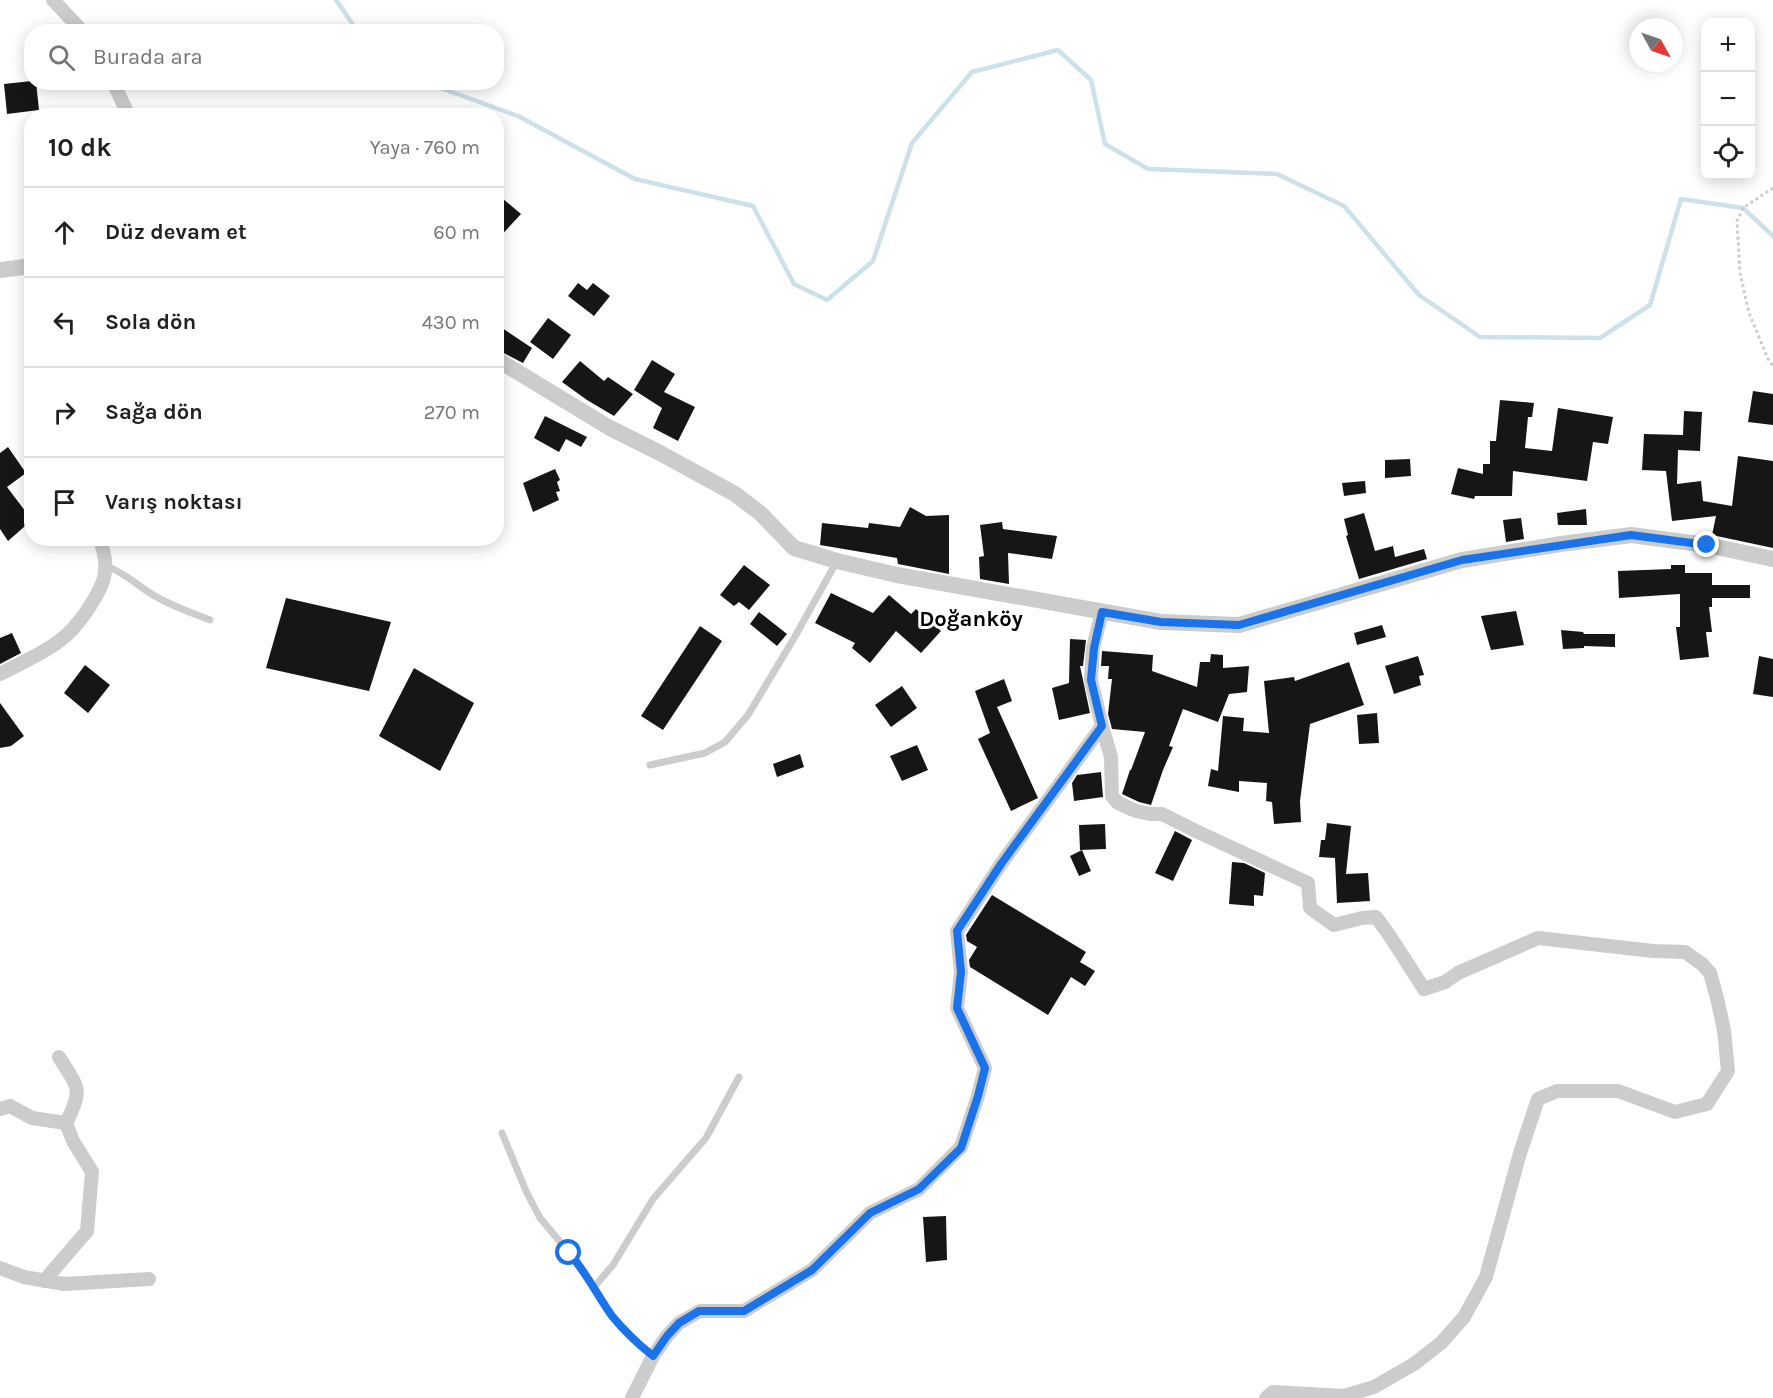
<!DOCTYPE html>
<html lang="tr">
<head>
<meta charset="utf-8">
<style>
  :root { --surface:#fff; --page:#f6f6f6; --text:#202124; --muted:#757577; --line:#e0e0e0 }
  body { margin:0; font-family:Karla,sans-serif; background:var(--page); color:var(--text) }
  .controls { position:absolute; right:18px; top:18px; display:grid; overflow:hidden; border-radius:12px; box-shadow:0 3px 15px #0003 }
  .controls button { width:54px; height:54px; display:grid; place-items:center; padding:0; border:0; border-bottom:2px solid var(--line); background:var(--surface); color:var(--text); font:30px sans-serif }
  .compass { position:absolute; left:1629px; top:18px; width:54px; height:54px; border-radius:50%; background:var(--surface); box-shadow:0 3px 15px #0003; rotate:130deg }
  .stop { position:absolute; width:18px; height:18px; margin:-14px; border:4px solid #1a73e8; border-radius:50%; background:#fff }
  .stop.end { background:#1a73e8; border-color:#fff; box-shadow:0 2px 6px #0008 }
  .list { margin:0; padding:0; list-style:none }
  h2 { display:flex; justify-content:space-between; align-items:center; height:78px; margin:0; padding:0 24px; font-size:26px }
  h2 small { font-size:20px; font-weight:400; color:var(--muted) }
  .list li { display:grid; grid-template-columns:39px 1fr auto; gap:18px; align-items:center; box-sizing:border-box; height:90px; padding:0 24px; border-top:2px solid var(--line) }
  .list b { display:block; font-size:22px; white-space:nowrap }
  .list em { font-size:20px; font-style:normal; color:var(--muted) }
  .icon { flex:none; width:33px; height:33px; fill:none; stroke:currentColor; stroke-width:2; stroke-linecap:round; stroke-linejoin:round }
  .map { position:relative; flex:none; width:1773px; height:1398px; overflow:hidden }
  .search { position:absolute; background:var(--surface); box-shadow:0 3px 15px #0003; left:24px; top:24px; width:480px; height:66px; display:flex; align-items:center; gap:15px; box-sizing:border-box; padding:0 21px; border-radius:24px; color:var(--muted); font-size:22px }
  .panel { position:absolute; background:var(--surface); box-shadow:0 3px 15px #0003; left:24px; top:108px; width:480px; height:438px; border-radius:24px }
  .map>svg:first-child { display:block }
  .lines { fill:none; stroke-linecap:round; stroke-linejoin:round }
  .stream { stroke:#cce1ea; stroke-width:4.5 }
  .building { fill:#161616 }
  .path { stroke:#ccc; stroke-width:3; stroke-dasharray:3 3; stroke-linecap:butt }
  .service { stroke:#ccc; stroke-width:7 }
  .minor { stroke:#ccc; stroke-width:14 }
  .tertiary { stroke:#ccc; stroke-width:16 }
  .route { stroke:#1a73e8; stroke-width:8 }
  .labels { text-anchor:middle; stroke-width:6; stroke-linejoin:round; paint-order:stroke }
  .quarter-label { font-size:22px; font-weight:bold; fill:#000; stroke:#fff }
</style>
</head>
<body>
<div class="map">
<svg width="1773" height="1398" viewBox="0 0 1773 1398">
  <rect width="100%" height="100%" fill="#fff"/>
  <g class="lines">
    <g class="stream">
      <path d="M336 0 358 32"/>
      <path d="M424 82 518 116 635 179 753 206 794 284 827 300 873 261 912 143 972 72 1058 50 1091 80 1105 144 1148 169 1277 174 1344 206 1419 295 1480 337 1600 338 1650 305 1681 199 1743 208 1773 236"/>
    </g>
  </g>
  <g class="building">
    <path d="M32 81V82H36L39 110 7 114 4 84Z"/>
    <path d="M496 193 521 214 496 241Z"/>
    <path d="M578 283 587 290 593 283 610 296 594 316 568 296Z"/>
    <path d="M548 318 571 335 553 359 530 342Z"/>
    <path d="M496 324 532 348 523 363 496 349Z"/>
    <path d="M652 360 675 374 664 392 695 407 678 441 653 428 662 408 634 390Z"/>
    <path d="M580 361 604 381 608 377 633 394 614 416 587 400 562 382Z"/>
    <path d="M1753 391 1773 394V425L1748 422Z"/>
    <path d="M1500 400 1534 403 1532 417H1528L1525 448 1552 451 1558 408 1613 417 1608 444 1593 442 1587 481 1513 471 1512 496H1475L1474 499 1451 494 1458 468 1483 474V464H1490V441H1496Z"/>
    <path d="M1684 411 1702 412 1700 451 1678 450 1677 484 1701 481 1703 501 1732 506 1738 456 1773 461V548L1712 535 1716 516 1672 521 1666 471 1642 470 1644 434 1683 435Z"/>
    <path d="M545 416 587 437 581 447 566 439 559 452 534 438Z"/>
    <path d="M8 447 26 473 7 487 32 520 8 541 0 529V453Z"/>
    <path d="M1410 459 1411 476 1385 478V460Z"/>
    <path d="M555 469 560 480 557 482 560 491 556 492 559 500 533 512 523 483Z"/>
    <path d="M1365 481 1366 493 1344 496 1342 483Z"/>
    <path d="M910 507 926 516 949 515V574L898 564 897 558 820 545 822 523 868 528 869 523 900 527Z"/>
    <path d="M1586 509 1587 525H1558L1557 513Z"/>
    <path d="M1364 513 1375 551 1393 546 1395 557 1424 549 1427 559 1359 579 1346 536 1348 535 1344 519Z"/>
    <path d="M1521 518 1524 539 1506 542 1503 520Z"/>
    <path d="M1002 522 1003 529 1057 536 1052 559 1008 553 1009 584 980 579 979 557 984 556 980 525Z"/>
    <path d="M744 565 770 585 749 610 739 602 734 606 720 595Z"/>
    <path d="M1671 565H1685V573H1712V585H1750V598H1712V607H1709L1712 632H1706L1709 657 1680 660 1676 627H1680V594L1619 598 1618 571 1671 569Z"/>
    <path d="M831 593 873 613 889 595 911 614 916 609 941 631 921 653 896 631 870 663 852 648 855 643 815 623Z"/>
    <path d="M286 598 391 622 369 691 266 668Z"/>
    <path d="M1516 611 1524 645 1491 650 1481 616Z"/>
    <path d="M759 612 787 634 777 646 750 624Z"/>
    <path d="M1382 625 1386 637 1357 645 1354 633Z"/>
    <path d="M700 626 722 641 663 730 641 716Z"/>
    <path d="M1561 630 1583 632 1584 634H1615V647L1584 646V648L1563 649Z"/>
    <path d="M12 633 21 653 0 664V638Z"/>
    <path d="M1070 639 1086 640 1083 666H1080L1090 713 1059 720 1052 688 1069 683Z"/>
    <path d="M1102 651 1153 655 1152 671 1197 687 1200 662H1210L1211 654 1223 655V668L1249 666 1247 692 1229 694 1218 722 1183 709 1169 746 1173 747 1163 770 1151 805 1139 802 1122 794 1130 770H1131L1145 732 1112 729 1108 714 1112 679H1108L1109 666H1101Z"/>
    <path d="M1418 656 1424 675 1419 676 1421 685 1394 694 1385 666Z"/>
    <path d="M1759 656 1773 659V697L1753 694Z"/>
    <path d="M1349 662 1364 705 1310 724 1300 801 1301 822 1274 824 1272 802 1266 801 1267 783 1239 781V792L1208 786 1211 769 1218 771 1223 716 1244 718 1243 731 1269 733 1264 681 1294 677 1295 681Z"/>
    <path d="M85 665 110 685 88 713 64 693Z"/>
    <path d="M414 668 474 703 440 771 379 736Z"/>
    <path d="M1004 679 1012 701 997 707 1038 798 1011 811 978 739 990 733 975 691Z"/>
    <path d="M902 686 917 708 891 727 875 705Z"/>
    <path d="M0 703 24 736 11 746 0 748Z"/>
    <path d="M1377 713 1379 743 1359 744 1357 715Z"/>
    <path d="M917 745 928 770 902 781 890 756Z"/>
    <path d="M800 754 804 767 777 777 773 764Z"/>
    <path d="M1101 772 1103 797 1074 801 1072 783 1077 775Z"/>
    <path d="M1327 823 1351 826 1346 874 1368 873 1370 901 1337 903 1335 858 1319 857 1321 840H1325Z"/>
    <path d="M1105 824 1106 849 1080 850 1079 825Z"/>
    <path d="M1175 831 1192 840 1173 881 1155 873Z"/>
    <path d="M1082 850 1091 871 1079 876 1070 856Z"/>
    <path d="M1232 862 1244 863 1265 873 1263 896 1254 895V906L1229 904Z"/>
    <path d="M992 895 1086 952 1080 962 1095 971 1085 986 1071 977 1048 1015 970 967 969 960 977 947 967 941 966 935Z"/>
    <path d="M946 1216 947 1260 926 1262 923 1217Z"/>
  </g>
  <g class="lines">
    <path class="path" d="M1773 188 1743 208 1737 221 1740 273 1749 313 1768 359 1773 366"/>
    <g class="service">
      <path d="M106 566C124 572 134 583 150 593 168 605 190 612 210 620"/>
      <path d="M650 765 705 753 725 742 748 715 793 640 837 561"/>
      <path d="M502 1133 526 1191 540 1218 578 1263 613 1317 639 1344 653 1356"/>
      <path d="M594 1287 613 1265 653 1199 706 1138 739 1077"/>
    </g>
    <g class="minor">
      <path d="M53 0 83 32"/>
      <path d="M113 82 129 116"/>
      <path d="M0 674C19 664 40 655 58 642 69 634 78 624 86 612 104 586 112 569 99 538"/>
      <path d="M1102 726 1111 757 1112 796 1118 803 1136 811 1150 814H1162L1200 833 1308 883 1310 908 1334 925 1362 918 1376 917C1394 940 1408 965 1424 989L1445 982 1458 973 1538 938 1653 951 1685 952 1702 964 1710 973 1717 998 1724 1030 1728 1071 1707 1104 1675 1112 1618 1091H1557L1538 1099 1520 1153 1486 1277 1464 1317 1441 1343 1414 1364 1374 1387 1344 1396 1273 1392 1266 1398"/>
      <path d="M0 1109 10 1106 32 1118 66 1123"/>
      <path d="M0 1268 24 1277 64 1284 149 1279"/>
      <path d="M44 1281 87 1231 92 1172 73 1141 66 1123C84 1088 78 1088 59 1057"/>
      <path d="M632 1398 653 1356 667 1336 679 1323 700 1311H744L812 1270 870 1213 919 1189 961 1147 978 1096 985 1068 957 1008 961 972 957 931 1001 864 1102 726 1091 680 1093 648 1102 612"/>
    </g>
    <g class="tertiary">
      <path d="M0 270 32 266"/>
      <path d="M496 359 610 428 660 453 735 494 760 513 794 548 837 561 897 575 1161 622 1239 625 1462 560 1561 544 1631 535 1707 545 1773 559"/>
    </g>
  </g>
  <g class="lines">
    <path class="route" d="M569 1253C586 1272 597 1295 612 1316 624 1331 638 1344 653 1356L667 1336 679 1323 699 1311H744L812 1270 870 1213 919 1189 961 1148 978 1096 985 1068 957 1008 961 972 957 931 1001 864 1102 726 1091 680 1094 648 1102 612 1161 622 1239 625 1462 560 1631 535 1707 545"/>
  </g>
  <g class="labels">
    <g class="quarter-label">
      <text x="971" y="626">Doğanköy</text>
    </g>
  </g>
</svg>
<div class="controls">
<button>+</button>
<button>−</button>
<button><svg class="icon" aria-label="locate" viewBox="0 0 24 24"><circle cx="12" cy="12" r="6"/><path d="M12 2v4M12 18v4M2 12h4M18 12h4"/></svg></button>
</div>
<svg class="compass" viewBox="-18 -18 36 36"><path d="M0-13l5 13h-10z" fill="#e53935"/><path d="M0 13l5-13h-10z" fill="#757577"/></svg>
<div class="stop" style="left:569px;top:1253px"></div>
<div class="stop end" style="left:1707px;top:545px"></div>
<div class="search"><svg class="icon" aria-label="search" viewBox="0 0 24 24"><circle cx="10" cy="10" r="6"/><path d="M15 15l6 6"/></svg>Burada ara</div>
<section class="panel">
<h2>10 dk<small>Yaya · 760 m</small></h2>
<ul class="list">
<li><svg class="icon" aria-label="ahead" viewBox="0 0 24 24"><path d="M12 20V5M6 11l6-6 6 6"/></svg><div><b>Düz devam et</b></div><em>60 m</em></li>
<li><svg class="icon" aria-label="left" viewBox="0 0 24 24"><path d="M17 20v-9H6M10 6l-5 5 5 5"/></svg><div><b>Sola dön</b></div><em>430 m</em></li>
<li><svg class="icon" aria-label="right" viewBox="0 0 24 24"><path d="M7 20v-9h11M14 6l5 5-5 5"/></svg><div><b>Sağa dön</b></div><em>270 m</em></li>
<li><svg class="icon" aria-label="arrive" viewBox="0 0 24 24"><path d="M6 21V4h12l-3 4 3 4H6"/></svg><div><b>Varış noktası</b></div></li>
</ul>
</section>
</div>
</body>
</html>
